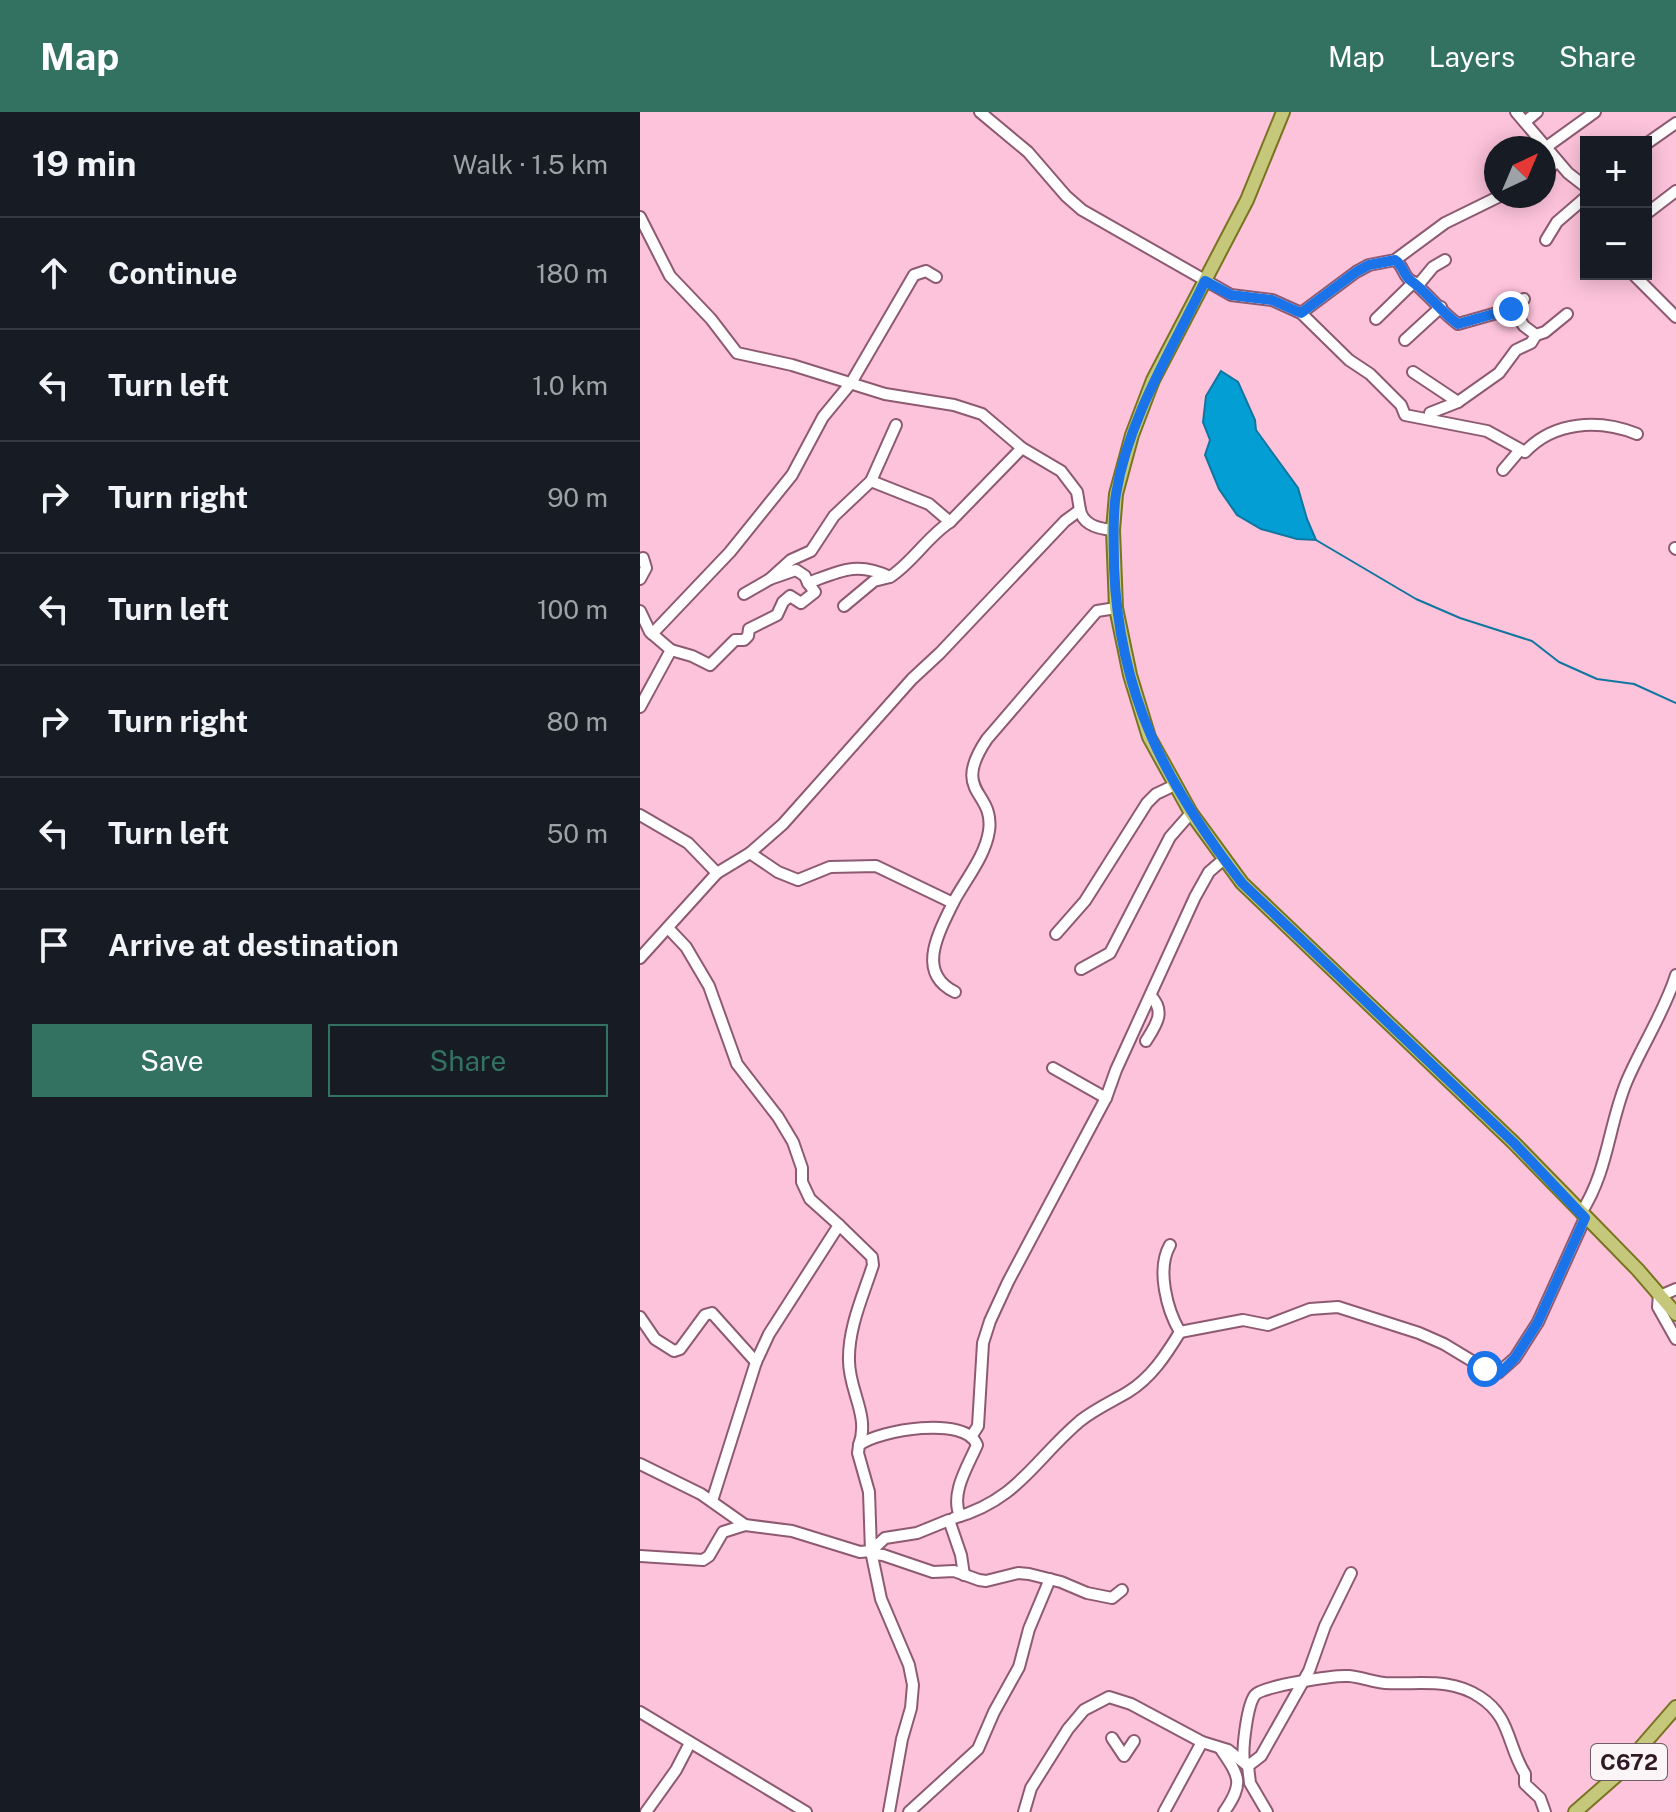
<!DOCTYPE html>
<html lang="en">
<head>
<meta charset="utf-8">
<style>
  :root { --surface:#171b24; --page:#20242c; --text:#f1f3f6; --muted:#9ea1a6; --line:#363941; --accent:#337260 }
  body { margin:0; font-family:"Public Sans",sans-serif; background:var(--page); color:var(--text) }
  .controls { position:absolute; right:24px; top:24px; display:grid; overflow:hidden; border-radius:0px; box-shadow:0 4px 20px #0003 }
  .controls button { width:72px; height:72px; display:grid; place-items:center; padding:0; border:0; border-bottom:2px solid var(--line); background:var(--surface); color:var(--text); font:40px sans-serif }
  .compass { position:absolute; left:844px; top:24px; width:72px; height:72px; border-radius:50%; background:var(--surface); box-shadow:0 4px 20px #0003; rotate:44deg }
  .stop { position:absolute; width:24px; height:24px; margin:-18px; border:6px solid #1a73e8; border-radius:50%; background:#fff }
  .stop.end { background:#1a73e8; border-color:#fff; box-shadow:0 2px 8px #0008 }
  .list { margin:0; padding:0; list-style:none }
  h2 { display:flex; justify-content:space-between; align-items:center; height:104px; margin:0; padding:0 32px; font-size:34px }
  h2 small { font-size:26px; font-weight:400; color:var(--muted) }
  .list li { display:grid; grid-template-columns:52px 1fr auto; gap:24px; align-items:center; box-sizing:border-box; height:112px; padding:0 32px; border-top:2px solid var(--line) }
  .list b { display:block; font-size:30px; white-space:nowrap }
  .list em { font-size:26px; font-style:normal; color:var(--muted) }
  .actions { display:flex; gap:16px; padding:24px 32px }
  .actions a { flex:1; padding:18px 0; border:2px solid var(--accent); border-radius:0px; text-align:center; font-size:28px; color:var(--accent) }
  .actions .main { background:var(--accent); color:#fff }
  .icon { flex:none; width:44px; height:44px; fill:none; stroke:currentColor; stroke-width:2; stroke-linecap:round; stroke-linejoin:round }
  .map { position:relative; flex:none; width:1036px; height:1700px; overflow:hidden }
  header { display:flex; align-items:center; gap:48px; box-sizing:border-box; height:112px; padding:0 40px; background:var(--accent); color:#fff }
  header strong { font-size:38px }
  nav { display:flex; gap:44px; margin-inline-start:auto; font-size:28px }
  main { display:flex }
  aside { flex:1; background:var(--surface) }
  .map>svg:first-child { display:block }
  .water { fill:#029ed4; stroke:#10769f; stroke-width:2 }
  .lines { fill:none; stroke-linecap:round; stroke-linejoin:round }
  .stream { stroke:#10769f; stroke-width:2 }
  .minor-casing { stroke:#8d5a71; stroke-width:14 }
  .major-casing { stroke:#787422; stroke-width:16 }
  .minor { stroke:#fff; stroke-width:10 }
  .major { stroke:#c5c87a; stroke-width:12 }
  .route { stroke:#1a73e8; stroke-width:10 }
  .labels { text-anchor:middle; stroke-width:6; stroke-linejoin:round; paint-order:stroke }
  .shield { fill:#fbf5f7; stroke:#6c5c63; stroke-width:2 }
  .shield-label { font-size:22px; font-weight:bold; fill:#2f1a23 }
</style>
</head>
<body>
<header>
<strong>Map</strong>
<nav><a>Map</a><a>Layers</a><a>Share</a></nav>
</header>
<main>
<aside>
<h2>19 min<small>Walk · 1.5 km</small></h2>
<ul class="list">
<li><svg class="icon" aria-label="ahead" viewBox="0 0 24 24"><path d="M12 20V5M6 11l6-6 6 6"/></svg><div><b>Continue</b></div><em>180 m</em></li>
<li><svg class="icon" aria-label="left" viewBox="0 0 24 24"><path d="M17 20v-9H6M10 6l-5 5 5 5"/></svg><div><b>Turn left</b></div><em>1.0 km</em></li>
<li><svg class="icon" aria-label="right" viewBox="0 0 24 24"><path d="M7 20v-9h11M14 6l5 5-5 5"/></svg><div><b>Turn right</b></div><em>90 m</em></li>
<li><svg class="icon" aria-label="left" viewBox="0 0 24 24"><path d="M17 20v-9H6M10 6l-5 5 5 5"/></svg><div><b>Turn left</b></div><em>100 m</em></li>
<li><svg class="icon" aria-label="right" viewBox="0 0 24 24"><path d="M7 20v-9h11M14 6l5 5-5 5"/></svg><div><b>Turn right</b></div><em>80 m</em></li>
<li><svg class="icon" aria-label="left" viewBox="0 0 24 24"><path d="M17 20v-9H6M10 6l-5 5 5 5"/></svg><div><b>Turn left</b></div><em>50 m</em></li>
<li><svg class="icon" aria-label="arrive" viewBox="0 0 24 24"><path d="M6 21V4h12l-3 4 3 4H6"/></svg><div><b>Arrive at destination</b></div></li>
</ul>
<div class="actions"><a class="main">Save</a><a>Share</a></div>
</aside>
<div class="map">
<svg width="1036" height="1700" viewBox="0 0 1036 1700">
  <rect width="100%" height="100%" fill="#fdc3db"/>
  <path class="water" d="M581 259 598 270 615 308 616 318 658 376 667 407 676 428 657 427 621 417 597 403 579 377 565 343 570 328 563 310 566 284Z"/>
  <g class="lines">
    <path class="stream" d="M676 428 776 487 820 506 892 529 919 550 957 567 994 572 1036 591"/>
    <defs>
      <g id="minor">
        <path d="M340 0 388 40 426 84 442 98 591 183 632 188 661 201 709 248 730 262 761 293 765 303 847 319 885 340C914 309 959 307 997 322"/>
        <path d="M876 0 928 61 946 75"/>
        <path d="M885 10 897 0"/>
        <path d="M1006 32 1036 11"/>
        <path d="M905 36 955 0"/>
        <path d="M904 62 917 49"/>
        <path d="M1006 102 1036 79"/>
        <path d="M0 105 30 164 71 207 97 241 152 253 245 282 314 293 342 302 382 336 421 359 437 380 440 398"/>
        <path d="M906 128 917 110 946 85"/>
        <path d="M755 148C763 153 763 163 770 168 787 180 801 200 818 212L871 197 884 187"/>
        <path d="M993 162 1036 205"/>
        <path d="M779 172 793 155 805 148"/>
        <path d="M872 196 884 214 896 223 905 220 927 202"/>
        <path d="M661 201 716 160 729 153 755 148 805 111 860 84"/>
        <path d="M736 207 774 170"/>
        <path d="M765 228 801 195"/>
        <path d="M773 260 818 290"/>
        <path d="M790 301 818 290 859 261 876 238 891 231 896 223"/>
        <path d="M863 358 880 338"/>
        <path d="M231 369 256 313"/>
        <path d="M310 410 382 336"/>
        <path d="M1035 436 1036 437"/>
        <path d="M0 467 6 456 3 446"/>
        <path d="M168 471 165 464 156 458 130 467 151 448 171 439 194 404 231 369 289 392 310 410C287 425 273 450 250 465"/>
        <path d="M104 482 130 467"/>
        <path d="M0 499 10 520 31 538"/>
        <path d="M12 522 90 440 152 363 183 305 211 271 274 163 286 159 296 165"/>
        <path d="M0 595 31 538 52 544 70 553 95 528H104L108 524 109 517 137 503 143 490 150 484 161 491 175 480 168 471C200 459 217 449 250 465L234 469 204 494"/>
        <path d="M0 703 48 731 77 761"/>
        <path d="M110 741 138 760 158 768 190 755 236 754 313 791C325 768 345 745 349 719 355 678 310 682 347 627L457 499 476 496"/>
        <path d="M313 791C298 822 276 861 315 880"/>
        <path d="M28 816 46 835 69 874 97 952 138 1005 153 1030 162 1056V1070L170 1087 199 1113 129 1222 116 1250 72 1389"/>
        <path d="M416 822 445 789 507 691 516 682 535 673"/>
        <path d="M0 846 77 761 110 741 143 712 272 567 300 541 425 409 440 398C443 413 459 417 473 418"/>
        <path d="M441 857 470 841 530 725 551 701"/>
        <path d="M506 929C516 913 526 900 511 884"/>
        <path d="M413 956 466 986 476 958 555 785 569 760 584 747"/>
        <path d="M941 1101C968 1059 968 1016 986 971 1001 935 1024 901 1036 863"/>
        <path d="M199 1113 232 1145 233 1153C223 1184 208 1216 209 1249 209 1279 230 1304 219 1333"/>
        <path d="M530 1133C516 1157 527 1198 540 1220L603 1208 628 1213 670 1197 698 1195 779 1221 804 1232 847 1258 858 1261 875 1246 898 1210 945 1106"/>
        <path d="M1019 1182 1018 1195 1036 1227"/>
        <path d="M1020 1184 1036 1177"/>
        <path d="M0 1205 15 1227 34 1239 40 1237 65 1203 72 1201 116 1250"/>
        <path d="M331 1325 338 1314 343 1231 350 1209 368 1170 466 986"/>
        <path d="M0 1352 61 1382 105 1413 152 1419 220 1440 231 1439 245 1426 277 1421 309 1408 321 1443 324 1463"/>
        <path d="M314 1406C378 1388 394 1348 440 1309 455 1297 471 1290 488 1280 511 1266 526 1243 540 1220"/>
        <path d="M232 1442 243 1443 293 1460 314 1459 339 1468 346 1469 378 1461 389 1462 421 1470 447 1481 472 1486 482 1478"/>
        <path d="M0 1444 63 1448 69 1444 83 1420 105 1413"/>
        <path d="M0 1600 166 1700"/>
        <path d="M472 1626 484 1644 494 1629"/>
        <path d="M580 1636C599 1664 605 1670 584 1700"/>
        <path d="M604 1649C602 1637 607 1593 615 1583 622 1574 695 1563 709 1564 721 1565 733 1570 745 1571 778 1573 810 1565 840 1585 871 1605 867 1633 885 1662V1672L900 1686 905 1700"/>
        <path d="M608 1654 621 1644 669 1559 685 1514 711 1461"/>
        <path d="M6 1700 36 1658 50 1631"/>
        <path d="M249 1700 262 1627 271 1596 273 1573 269 1553 241 1487 231 1439 229 1380 218 1341 219 1333C239 1318 326 1303 337 1333 328 1354 310 1381 320 1404"/>
        <path d="M269 1700 338 1637 354 1600 379 1555 389 1517 410 1467"/>
        <path d="M384 1700 391 1676 428 1617 444 1598 469 1585 491 1592 562 1630 588 1638 608 1654 610 1671 627 1700"/>
        <path d="M524 1700 562 1630"/>
      </g>
      <g id="major">
        <path d="M643 0 607 88 513 268 492 323 476 382 473 418 476 496 490 563 509 625 551 701 602 771 874 1031 998 1158 1036 1202"/>
        <path d="M935 1700 976 1664 1036 1595"/>
      </g>
    </defs>
    <use href="#minor" class="minor-casing"/>
    <use href="#major" class="major-casing"/>
    <use href="#minor" class="minor"/>
    <use href="#major" class="major"/>
  </g>
  <g class="lines">
    <path class="route" d="M845 1257 860 1261 875 1246 898 1210 945 1106 874 1031 602 771C525 671 479 583 474 455 474 431 472 406 476 382 489 304 532 238 565 169L591 183 632 188 661 201 716 160 729 153 755 148C763 153 763 162 770 168 787 180 801 200 818 212L871 197"/>
  </g>
  <g class="labels">
    <rect class="shield" x="951" y="1632" width="76" height="36" rx="6"/>
    <g class="shield-label">
      <text x="989" y="1658">C672</text>
    </g>
  </g>
</svg>
<div class="controls">
<button>+</button>
<button>−</button>
</div>
<svg class="compass" viewBox="-18 -18 36 36"><path d="M0-13l5 13h-10z" fill="#e53935"/><path d="M0 13l5-13h-10z" fill="#9ea1a6"/></svg>
<div class="stop" style="left:845px;top:1257px"></div>
<div class="stop end" style="left:871px;top:197px"></div>
</div>
</main>
</body>
</html>
